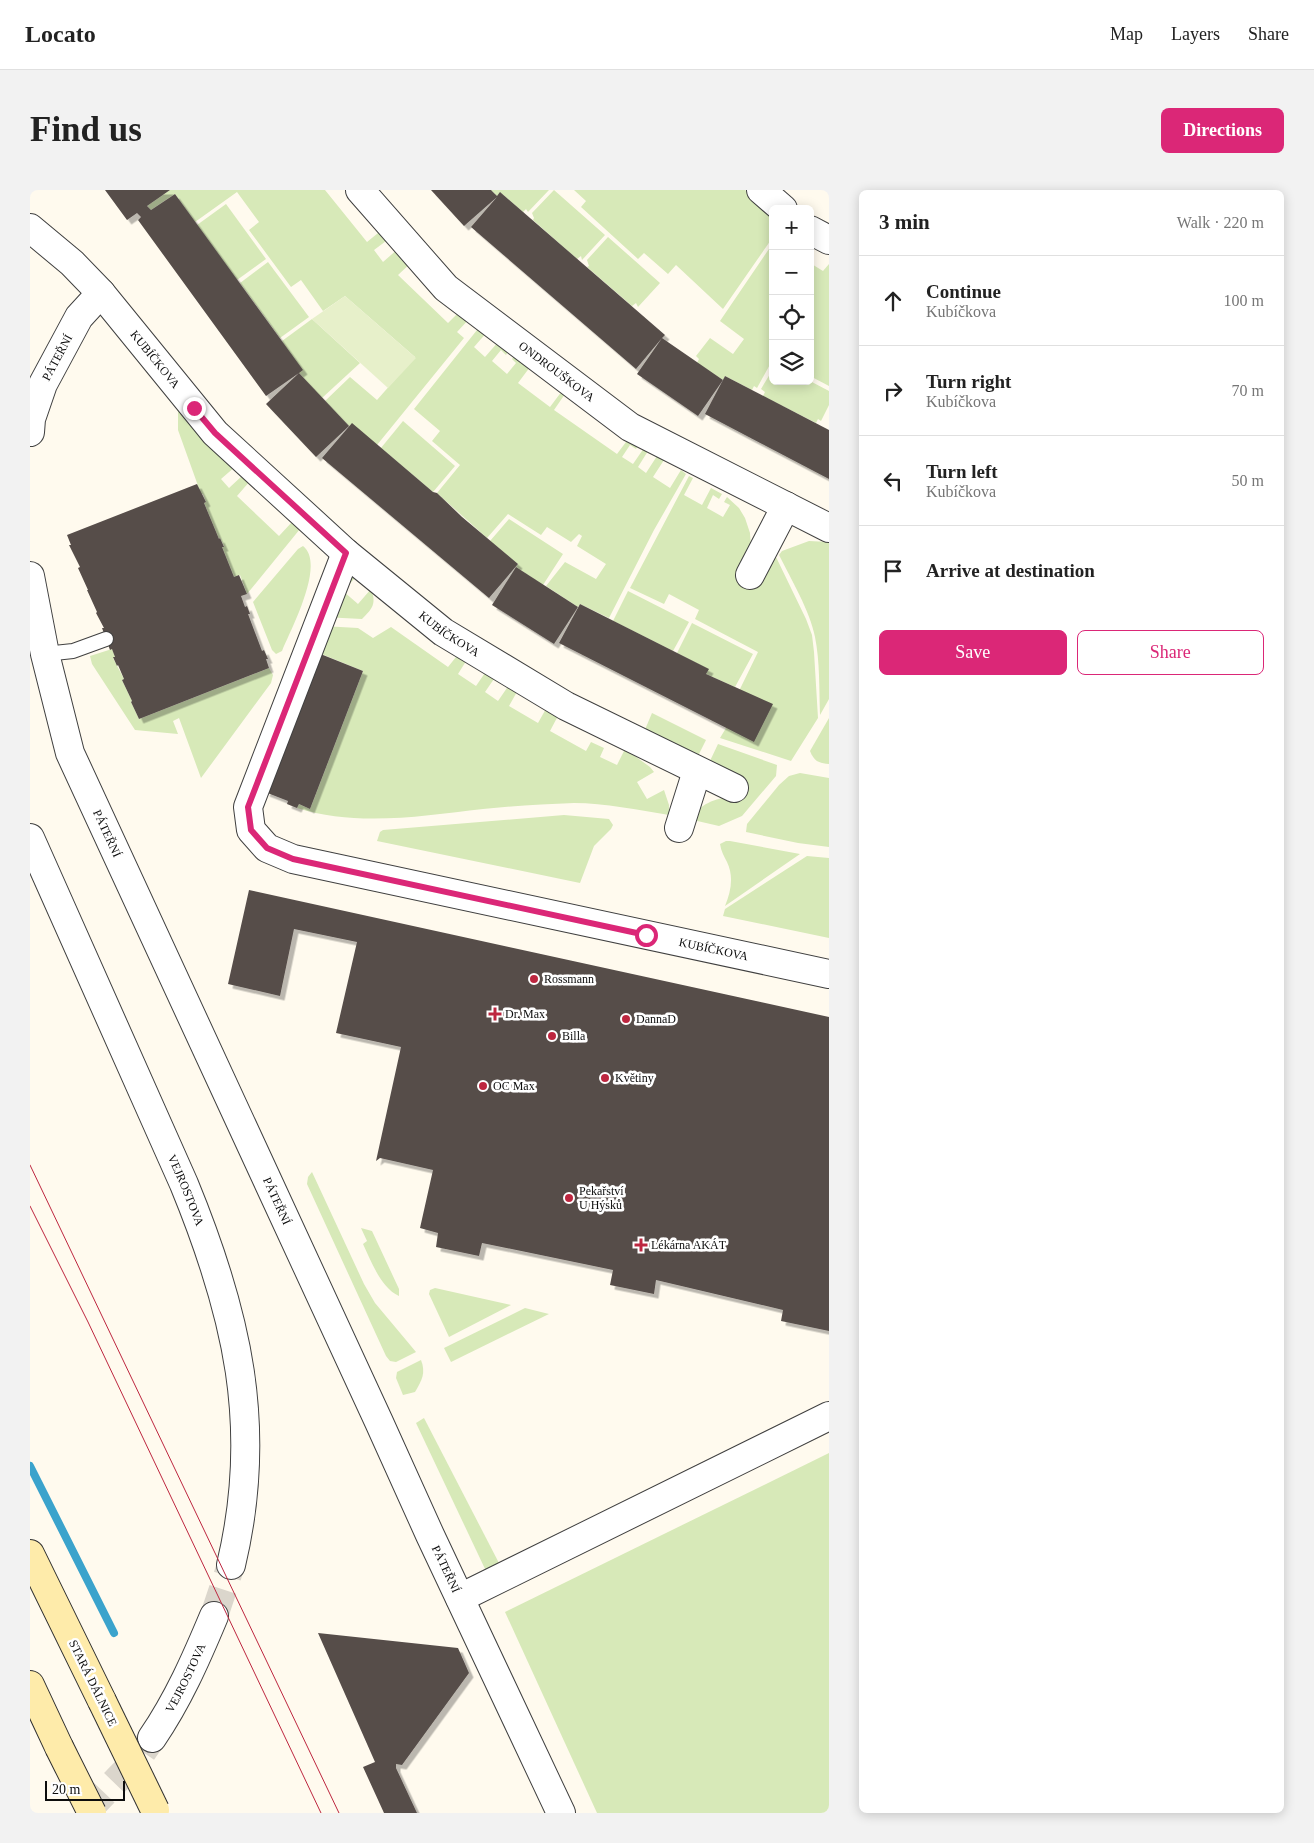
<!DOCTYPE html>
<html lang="en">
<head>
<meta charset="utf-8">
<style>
  :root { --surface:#fff; --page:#f2f2f2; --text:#222; --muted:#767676; --line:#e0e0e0; --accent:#db2777 }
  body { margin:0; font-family:Georgia,serif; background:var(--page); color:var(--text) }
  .controls { position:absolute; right:15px; top:15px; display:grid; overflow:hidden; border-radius:8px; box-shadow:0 2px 12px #0003 }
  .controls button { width:45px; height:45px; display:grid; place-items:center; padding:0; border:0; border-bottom:1px solid var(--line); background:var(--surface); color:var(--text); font:25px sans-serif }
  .scale { position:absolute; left:15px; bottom:12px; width:80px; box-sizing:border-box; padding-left:5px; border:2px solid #0d0d0d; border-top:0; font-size:14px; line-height:18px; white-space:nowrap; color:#0d0d0d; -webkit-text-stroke:4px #fff; paint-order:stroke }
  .stop { position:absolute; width:15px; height:15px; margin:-11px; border:4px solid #db2777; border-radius:50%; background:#fff }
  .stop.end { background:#db2777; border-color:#fff; box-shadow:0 1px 5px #0008 }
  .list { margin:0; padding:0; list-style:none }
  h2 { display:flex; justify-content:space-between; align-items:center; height:65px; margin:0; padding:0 20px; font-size:21px }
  h2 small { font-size:16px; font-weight:400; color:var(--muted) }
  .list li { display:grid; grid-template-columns:32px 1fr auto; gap:15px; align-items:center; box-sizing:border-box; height:90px; padding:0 20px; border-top:1px solid var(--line) }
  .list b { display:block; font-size:19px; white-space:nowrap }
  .list p { margin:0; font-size:16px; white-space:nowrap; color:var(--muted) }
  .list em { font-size:16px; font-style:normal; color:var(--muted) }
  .actions { display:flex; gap:10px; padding:15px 20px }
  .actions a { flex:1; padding:11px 0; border:1px solid var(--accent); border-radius:8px; text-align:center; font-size:18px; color:var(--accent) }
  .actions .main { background:var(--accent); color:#fff }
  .icon { flex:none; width:28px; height:28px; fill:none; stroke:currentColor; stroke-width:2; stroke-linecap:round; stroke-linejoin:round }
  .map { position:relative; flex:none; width:799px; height:1623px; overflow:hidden; border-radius:8px }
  header { display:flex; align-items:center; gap:30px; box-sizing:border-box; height:70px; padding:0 25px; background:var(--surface); border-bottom:1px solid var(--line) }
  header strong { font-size:24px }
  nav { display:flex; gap:28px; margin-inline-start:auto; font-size:18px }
  .intro { display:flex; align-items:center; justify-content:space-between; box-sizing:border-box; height:120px; padding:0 30px }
  h1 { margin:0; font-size:35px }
  .button { padding:12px 22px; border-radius:8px; background:var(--accent); color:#fff; font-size:18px; font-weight:700 }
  main { display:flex; gap:30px; padding:0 30px }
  aside { flex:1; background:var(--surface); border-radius:8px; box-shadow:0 2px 12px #0003 }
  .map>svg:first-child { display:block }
  .green { fill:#d7e9b8 }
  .pitch { fill:#e7f0ca }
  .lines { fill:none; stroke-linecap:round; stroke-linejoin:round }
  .stream { stroke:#3ba3cc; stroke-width:8 }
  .building { fill:#564d4a; filter:url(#shadow) }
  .tertiary-tunnel { stroke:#dbd6cc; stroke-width:28; stroke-dasharray:28 14; stroke-linecap:butt }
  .secondary-tunnel { stroke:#dbd6cc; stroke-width:28; stroke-dasharray:28 14; stroke-linecap:butt }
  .service-casing { stroke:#404040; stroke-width:16 }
  .minor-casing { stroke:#404040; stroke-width:30 }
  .tertiary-casing { stroke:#404040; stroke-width:30 }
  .secondary-casing { stroke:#2f2f2f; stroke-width:30 }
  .service { stroke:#fff; stroke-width:14 }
  .minor { stroke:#fff; stroke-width:28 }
  .tertiary { stroke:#fff; stroke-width:28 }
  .secondary { stroke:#feebaa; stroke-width:28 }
  .tram { stroke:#bd263f; stroke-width:1 }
  .secondary-bridge-casing { stroke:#2f2f2f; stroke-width:30; stroke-linecap:butt }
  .secondary-bridge { stroke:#feebaa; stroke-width:28 }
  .route { stroke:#db2777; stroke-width:6 }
  .poi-dot { fill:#bd263f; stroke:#fff; stroke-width:2 }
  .labels { text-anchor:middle; stroke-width:5; stroke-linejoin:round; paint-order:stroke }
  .street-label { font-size:12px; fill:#0d0d0d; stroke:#fff }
  .poi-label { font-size:12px; fill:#0d0d0d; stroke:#fff; text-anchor:start }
</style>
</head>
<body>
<header>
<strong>Locato</strong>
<nav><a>Map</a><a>Layers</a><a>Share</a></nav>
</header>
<div class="intro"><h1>Find us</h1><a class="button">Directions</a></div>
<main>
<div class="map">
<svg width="799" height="1623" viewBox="0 0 799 1623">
  <defs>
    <filter id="shadow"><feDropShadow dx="4.5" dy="4.5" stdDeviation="0" flood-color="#0004"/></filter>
  </defs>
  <rect width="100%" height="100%" fill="#fffaee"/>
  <g class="green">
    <path d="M140 0H295L337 52 353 39 364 52 360 56 356 51 344 60 353 72 369 58 383 71 368 85 418 133 432 119 441 127 427 142 434 148 347 255 322 234 319 236 295 211 320 187 347 210 385 167 315 106 293 121 271 90 261 97 219 40 229 32 207 2 165 32 145 4 121 20 117 16Z"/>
    <path d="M461 0H519L498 22 496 19 493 22 471 3 467 6Z"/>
    <path d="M524 0 575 45 552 70 551 66 547 69 503 30 504 28 502 23Z"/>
    <path d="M544 0H715L743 21V47L693 119 646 75 638 84 614 63 608 69 551 17 556 11Z"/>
    <path d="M196 14 236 69 207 90 167 35Z"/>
    <path d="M578 47 630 93 608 117 606 113 602 116 557 77 559 76 557 70Z"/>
    <path d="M743 53V169L727 198 724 196 722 200 695 186 693 190 667 173 669 169 666 166 680 148 703 164 714 149 690 131Z"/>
    <path d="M238 72 279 127 250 148 210 93Z"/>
    <path d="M780 73 793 81 799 74V196L780 186Z"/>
    <path d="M282 129 330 173 292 208 269 183 252 151Z"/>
    <path d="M451 135 458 141 444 157 455 167 469 151 479 160 476 165 471 160 462 171 477 184 486 173 482 169 485 165 500 177 488 193 520 217 532 201 535 204 524 220 587 264 599 248 608 255 606 259 600 255 592 267 603 274 614 258 618 261 608 277 616 283 627 266 634 270 623 287 640 298 651 280 656 284 624 340 579 428 550 414 548 417 516 396 535 372 566 389 576 374 547 356 552 346 549 344 541 352 517 337 511 345 478 324 457 348 407 303 430 275 402 251 410 241 384 219Z"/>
    <path d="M743 179V191H780L799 201V215L791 231 788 229 786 233 733 206 735 202 731 199Z"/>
    <path d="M148 212 206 276 191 289 199 298 213 285 220 291 207 306 249 346 262 332 270 339 217 404 210 385 204 387 192 357 194 356 190 348 189 349 174 313 176 312 173 304H171L148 240Z"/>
    <path d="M373 231 425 276 403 302 351 258Z"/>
    <path d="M659 286 663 288 654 305 672 315 681 298 692 304 689 309 683 305 677 318 693 327 700 315 694 312 697 307 709 318 715 328 720 343 721 357 731 381 746 367 776 429 782 445 784 462 788 528 761 571 690 548 696 538 710 499 728 462 665 429 669 420 639 404 634 414 600 398Z"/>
    <path d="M479 329 533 364 513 395 486 377 488 374 460 351Z"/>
    <path d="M779 351 799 352V509L790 525C789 499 790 472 785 447 780 421 761 389 749 365L752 361Z"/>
    <path d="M273 356C296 374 261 439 252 461L246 464 242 460 223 412 268 359Z"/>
    <path d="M323 387 325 388 313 401 328 414 341 399C347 414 342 419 332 429L293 427 317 390Z"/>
    <path d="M598 401 659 432 643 461 583 431Z"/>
    <path d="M662 433 723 464 705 497 676 484 678 479 647 463Z"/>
    <path d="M292 436 328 438 343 448 361 437 418 477 430 462 438 468 428 484 446 496 457 480 466 486 455 502 468 511 479 495 488 500 479 516 508 533 517 517 529 524 520 541 556 561 561 552 574 558 570 567 587 575 595 559 620 577 624 582 607 592 617 609 634 600 639 615V625C608 620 575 613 544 613 514 614 483 616 453 619 392 626 327 637 267 618L269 614 280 619 333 481 289 463Z"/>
    <path d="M82 459 85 467 83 468 94 489 92 490 102 511 101 512 109 529 239 478 243 485 241 493 171 588 149 528 143 531 148 544 105 540 62 474 60 466Z"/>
    <path d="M622 523 676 550 667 568 614 542Z"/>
    <path d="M799 528V574C788 573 784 571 780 561Z"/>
    <path d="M688 554 747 575 746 586 712 626 689 636 663 630C667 614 687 608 701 607L679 573Z"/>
    <path d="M770 583 799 588V657L768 653 716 642 717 634 749 595 759 586Z"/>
    <path d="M534 625 579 629 583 635 581 639 564 656 550 693 347 651 350 642 353 640Z"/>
    <path d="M696 651H700L770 664 695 716C701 701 704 687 697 672 694 666 691 661 690 654Z"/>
    <path d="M777 666 799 668V748L693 726 695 719Z"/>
    <path d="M282 982 334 1094 345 1113 386 1162 366 1172 360 1171 356 1166 277 994 278 987Z"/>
    <path d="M331 1038 342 1041 369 1099V1106C351 1098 341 1071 333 1054L337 1051Z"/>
    <path d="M405 1098 481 1115 419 1147 399 1104 400 1100Z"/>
    <path d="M495 1118 519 1124 421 1172 414 1158Z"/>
    <path d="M391 1170C396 1183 392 1190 385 1202L373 1205 366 1188 367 1182Z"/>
    <path d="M394 1228 470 1375 456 1381 386 1233Z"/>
    <path d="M799 1263V1623H567L475 1422Z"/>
  </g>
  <path class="pitch" d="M315 106 386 168 358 198 282 129Z"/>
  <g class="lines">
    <path class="stream" d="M0 1276 84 1443"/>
  </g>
  <g class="building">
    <path d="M75 0H140L117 16 121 20 145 4 273 180 269 183 319 236 286 267 236 214 269 183 236 206 108 30 111 27 107 23 97 30Z"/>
    <path d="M401 0H461L467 6 470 2 635 145 632 148 693 190 668 226 607 184 632 148 606 179 441 37 467 7 434 36Z"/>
    <path d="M695 186 799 240V289L675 224Z"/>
    <path d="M322 233 403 302 407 303 432 327 488 374 459 408 292 268Z"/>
    <path d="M167 294 176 312 174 313 189 349 190 348 194 357H192L204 387 209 385 217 404 211 406 215 417 217 416 220 424H218L232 461 234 460 238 469H236L239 478 109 529 101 512 102 511 92 490 94 489 88 475 87 476 83 467H85L82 459 80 460 72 438H74L66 423 67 422 57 400H58L48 378 50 377 39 355H41L37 345Z"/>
    <path d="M486 377 548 417 524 454 462 415Z"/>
    <path d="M550 414 679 479 676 484 743 514 724 552 529 453Z"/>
    <path d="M288 463 333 481 280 619 269 614 267 618 257 614 258 611 235 602Z"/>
    <path d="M219 700 799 827V1141L751 1131 753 1120 626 1090 624 1104 580 1095 583 1080 452 1053 449 1066 406 1057 408 1043 390 1038 403 980 350 968 346 971 371 857 306 843 327 752 264 739 250 806 198 794Z"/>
    <path d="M288 1443 428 1458 439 1483 372 1575 366 1574V1578L387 1623H354L333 1577 345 1572Z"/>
  </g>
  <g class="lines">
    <path class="tertiary-tunnel" d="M184 1426 201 1375"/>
    <path class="secondary-tunnel" d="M55 1623 109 1567 122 1548"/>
    <defs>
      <path id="service" d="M15 464 43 461 76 449"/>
      <g id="minor">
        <path id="s1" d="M330 0 416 98 600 237 799 338"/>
        <path d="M731 0 753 19"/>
        <path id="s2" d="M0 38 42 73 71 103 185 243 316 363 413 442 536 516 704 598"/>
        <path d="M780 40 799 50"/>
        <path id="s3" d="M0 242 1 229 13 194 49 127 71 103"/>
        <path id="s4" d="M316 363 218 617 221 640 237 658 263 669 799 784"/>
        <path d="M720 385 756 316"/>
        <path id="s5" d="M0 386 15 464 40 563 349 1232 400 1345 531 1623"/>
        <path d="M649 638 667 581"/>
        <path d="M430 1408 799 1226"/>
      </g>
      <g id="tertiary">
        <path id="s6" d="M0 648 154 994C207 1123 234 1237 201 1375"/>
        <path id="s7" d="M122 1548C148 1510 166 1469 184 1426"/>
      </g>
      <g id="secondary">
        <path d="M0 1364 72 1511"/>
        <path d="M0 1495 29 1557"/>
      </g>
    </defs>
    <use href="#service" class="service-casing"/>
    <use href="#minor" class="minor-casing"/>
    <use href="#tertiary" class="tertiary-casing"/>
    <use href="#secondary" class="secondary-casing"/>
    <use href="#service" class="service"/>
    <use href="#minor" class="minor"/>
    <use href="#tertiary" class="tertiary"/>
    <use href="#secondary" class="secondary"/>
    <g class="tram">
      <path d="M0 975 309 1623"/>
      <path d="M0 1016 58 1132 291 1623"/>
    </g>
    <defs>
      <g id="secondary-bridge">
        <path d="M72 1511 125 1620"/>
        <path d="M29 1557 62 1623"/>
      </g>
    </defs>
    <use href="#secondary-bridge" class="secondary-bridge-casing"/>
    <use href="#secondary-bridge" class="secondary-bridge"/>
  </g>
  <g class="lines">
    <path class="route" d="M164 218 185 243 316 363 218 617 221 640 237 658 263 669 616 745"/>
  </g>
  <g class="poi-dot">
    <circle cx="504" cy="789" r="5"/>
    <path d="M462.5 816.5h5v5h5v5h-5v5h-5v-5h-5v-5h5z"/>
    <circle cx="596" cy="829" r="5"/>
    <circle cx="522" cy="846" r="5"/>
    <circle cx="575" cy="888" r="5"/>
    <circle cx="453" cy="896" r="5"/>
    <circle cx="539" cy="1008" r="5"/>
    <path d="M608.5 1047.5h5v5h5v5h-5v5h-5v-5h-5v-5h5z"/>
  </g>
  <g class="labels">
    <g class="street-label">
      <text dy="4" stroke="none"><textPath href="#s3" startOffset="80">PÁTEŘNÍ</textPath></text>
      <text dy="4" stroke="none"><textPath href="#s2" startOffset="182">KUBÍČKOVA</textPath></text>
      <text dy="4" stroke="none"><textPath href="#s1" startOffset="269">ONDROUŠKOVA</textPath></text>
      <text dy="4" stroke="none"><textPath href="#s2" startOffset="586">KUBÍČKOVA</textPath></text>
      <text dy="4" stroke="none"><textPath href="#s5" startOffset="270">PÁTEŘNÍ</textPath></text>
      <text dy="4" stroke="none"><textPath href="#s4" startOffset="778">KUBÍČKOVA</textPath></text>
      <text dy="4" stroke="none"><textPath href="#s6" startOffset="385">VEJROSTOVA</textPath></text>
      <text dy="4" stroke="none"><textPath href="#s5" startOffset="675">PÁTEŘNÍ</textPath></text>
      <text dy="4" stroke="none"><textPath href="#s5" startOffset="1080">PÁTEŘNÍ</textPath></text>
      <text dy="4" stroke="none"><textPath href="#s7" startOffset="69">VEJROSTOVA</textPath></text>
      <text transform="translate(63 1493) rotate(64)" y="4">STARÁ DÁLNICE</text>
    </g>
    <g class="poi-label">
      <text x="514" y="793">Rossmann</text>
      <text x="475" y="828">Dr. Max</text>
      <text x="606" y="833">DannaD</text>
      <text x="532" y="850">Billa</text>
      <text x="585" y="892">Květiny</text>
      <text x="463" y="900">OC Max</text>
      <text x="549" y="1005">Pekařství<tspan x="549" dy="14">U Hýsků</tspan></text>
      <text x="621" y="1059">Lékárna AKÁT</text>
    </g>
  </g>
</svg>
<div class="controls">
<button>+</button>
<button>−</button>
<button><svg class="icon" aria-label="locate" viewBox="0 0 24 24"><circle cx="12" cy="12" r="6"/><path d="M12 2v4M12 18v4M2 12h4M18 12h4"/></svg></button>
<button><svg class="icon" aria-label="layers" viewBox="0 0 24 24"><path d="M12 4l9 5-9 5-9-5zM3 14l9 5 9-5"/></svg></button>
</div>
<div class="scale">20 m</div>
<div class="stop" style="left:616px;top:745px"></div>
<div class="stop end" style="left:164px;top:218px"></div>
</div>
<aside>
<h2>3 min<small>Walk · 220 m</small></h2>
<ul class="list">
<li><svg class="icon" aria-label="ahead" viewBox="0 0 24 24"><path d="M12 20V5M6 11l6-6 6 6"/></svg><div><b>Continue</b><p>Kubíčkova</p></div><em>100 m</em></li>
<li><svg class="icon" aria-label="right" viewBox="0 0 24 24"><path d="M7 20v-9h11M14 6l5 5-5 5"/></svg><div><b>Turn right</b><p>Kubíčkova</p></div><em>70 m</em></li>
<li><svg class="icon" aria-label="left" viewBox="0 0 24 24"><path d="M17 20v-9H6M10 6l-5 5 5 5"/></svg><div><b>Turn left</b><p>Kubíčkova</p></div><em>50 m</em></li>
<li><svg class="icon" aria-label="arrive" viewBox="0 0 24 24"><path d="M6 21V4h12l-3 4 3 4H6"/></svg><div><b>Arrive at destination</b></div></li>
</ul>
<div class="actions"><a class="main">Save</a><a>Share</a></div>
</aside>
</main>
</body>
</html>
